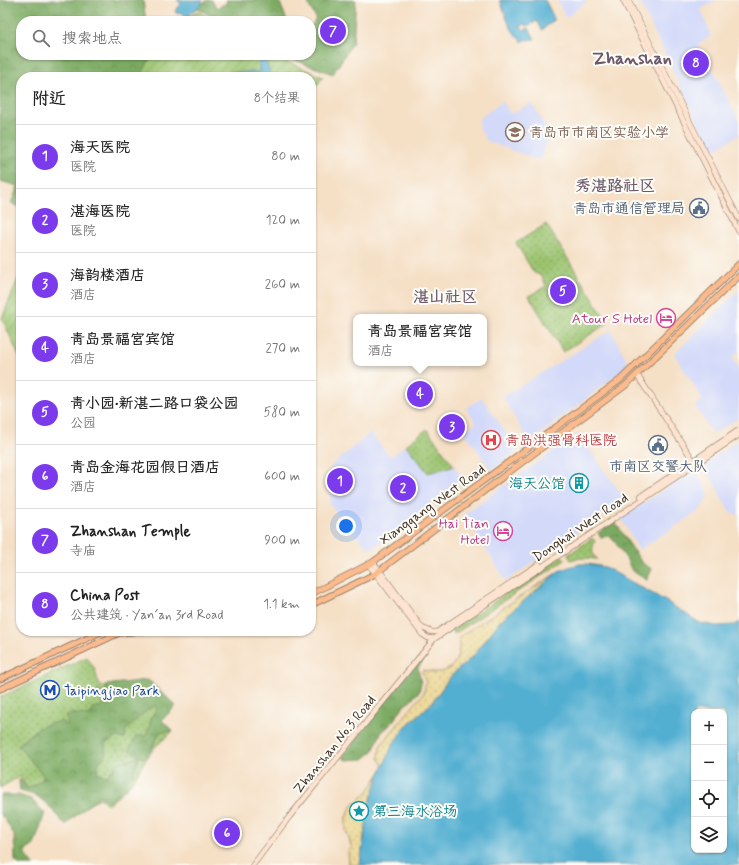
<!DOCTYPE html>
<html lang="zh">
<head>
<meta charset="utf-8">
<style>
  :root { --surface:#fff; --page:#f6f6f6; --text:#222; --muted:#767676; --line:#e0e0e0; --accent:#7c3aed }
  body { margin:0; font-family:Mynerve,"LXGW WenKai TC",sans-serif; background:var(--page); color:var(--text) }
  .controls { position:absolute; right:12px; bottom:12px; display:grid; overflow:hidden; border-radius:8px; box-shadow:0 1px 3px #0004 }
  .controls button { width:36px; height:36px; display:grid; place-items:center; padding:0; border:0; border-bottom:1px solid var(--line); background:var(--surface); color:var(--text); font:20px sans-serif }
  .you { position:absolute; left:346px; top:526px; width:14px; height:14px; margin:-10px; border:3px solid #fff; border-radius:50%; background:#1a73e8; box-shadow:0 0 0 6px #1a73e833 }
  .badge { display:grid; place-items:center; width:26px; height:26px; border-radius:50%; background:var(--accent); color:#fff; font-size:13px; font-weight:700 }
  .pin { position:absolute; translate:-50% -50%; border:2px solid #fff; box-shadow:0 1px 4px #0006 }
  .popup { position:absolute; left:353px; top:314px; width:134px; height:52px; box-sizing:border-box; display:grid; place-content:center; border-radius:8px; background:var(--surface); filter:drop-shadow(0 1px 3px #0005); font-size:13px; white-space:nowrap; color:var(--muted) }
  .popup b { font-size:15px; color:var(--text) }
  .popup::after { content:''; position:absolute; left:50%; top:100%; margin-left:-8px; border:8px solid transparent; border-top-color:var(--surface) }
  .list { margin:0; padding:0; list-style:none }
  h2 { display:flex; justify-content:space-between; align-items:center; height:52px; margin:0; padding:0 16px; font-size:17px }
  h2 small { font-size:13px; font-weight:400; color:var(--muted) }
  .list li { display:grid; grid-template-columns:26px 1fr auto; gap:12px; align-items:center; box-sizing:border-box; height:64px; padding:0 16px; border-top:1px solid var(--line) }
  .list b { display:block; font-size:15px; white-space:nowrap }
  .list p { margin:0; font-size:13px; white-space:nowrap; color:var(--muted) }
  .list em { font-size:13px; font-style:normal; color:var(--muted) }
  .icon { flex:none; width:22px; height:22px; fill:none; stroke:currentColor; stroke-width:2; stroke-linecap:round; stroke-linejoin:round }
  .map { position:relative; flex:none; width:739px; height:865px; overflow:hidden }
  .search { position:absolute; background:var(--surface); box-shadow:0 1px 3px #0004; left:16px; top:16px; width:300px; height:44px; display:flex; align-items:center; gap:10px; box-sizing:border-box; padding:0 14px; border-radius:16px; color:var(--muted); font-size:15px }
  .panel { position:absolute; background:var(--surface); box-shadow:0 1px 3px #0004; left:16px; top:72px; width:300px; height:564px; border-radius:16px }
  .map>svg:first-child { display:block }
  .built { fill:#d2d9f9 }
  .grass { fill:url(#grass-dots); stroke:#6b7746 }
  .forest { fill:url(#forest-crowns); stroke:#5c6a40 }
  .sand { fill:url(#sand-dots); stroke:#94825e }
  .garden { fill:url(#garden-furrows); stroke:#6b7746 }
  .water { fill:#53afd1; stroke:#476c78; fill-rule:evenodd }
  .lines { fill:none; stroke-linecap:round; stroke-linejoin:round }
  .secondary-casing { stroke:#7c6958; stroke-width:6 }
  .primary-casing { stroke:#7c6958; stroke-width:7 }
  .secondary { stroke:#fde4d1; stroke-width:5 }
  .primary { stroke:#fbbb8d; stroke-width:5.5 }
  .labels { text-anchor:middle; stroke-width:4; stroke-linejoin:round; paint-order:stroke }
  .education-label { font-size:14px; fill:#785e54; stroke:#fdfcf7; text-anchor:start }
  .service-label { font-size:14px; fill:#4e5e75; stroke:#fdfcf7; text-anchor:end }
  .hotel-label { font-size:14px; fill:#b23c85; stroke:#fdfcf7; text-anchor:end }
  .health-label { font-size:14px; fill:#be3a42; stroke:#fdfcf7; text-anchor:start }
  .culture-label { font-size:14px; fill:#0d838f; stroke:#fdfcf7; text-anchor:end }
  .street-label { font-size:14px; fill:#3b2a1e; stroke:#fdfcf7 }
  .transit-label { font-size:14px; fill:#164399; stroke:#fdfcf7; text-anchor:start }
  .quarter-label { font-size:16px; font-weight:bold; fill:#6b596b; stroke:#fdfcf7 }
  .district-label { font-size:18px; font-weight:bold; fill:#6b596b; stroke:#fdfcf7 }
</style>
</head>
<body>
<div class="map">
<svg width="739" height="865" viewBox="0 0 739 865">
  <defs>
    <pattern id="grass-dots" width="8" height="8" patternUnits="userSpaceOnUse"><rect width="8" height="8" fill="#9bc46f"/><path d="M2 2h.1M6 6h.1" fill="none" stroke="#809f5b" stroke-width="1.8" stroke-linecap="round"/></pattern>
    <pattern id="forest-crowns" width="20" height="18" patternUnits="userSpaceOnUse"><rect width="20" height="18" fill="#7caa62"/><path d="M2 6a3 3 0 1 1 6 0M12 15a3 3 0 1 1 6 0" fill="none" stroke="#678b50"/></pattern>
    <pattern id="sand-dots" width="8" height="8" patternUnits="userSpaceOnUse"><rect width="8" height="8" fill="#eeda9e"/><path d="M2 2h.1M6 6h.1" fill="none" stroke="#cdbb88" stroke-width="1.8" stroke-linecap="round"/></pattern>
    <pattern id="garden-furrows" width="10" height="10" patternUnits="userSpaceOnUse"><rect width="10" height="10" fill="#9bc46f"/><path d="M-1 1l2-2M0 10L10 0M9 11l2-2" fill="none" stroke="#809f5b"/></pattern>
  </defs>
  <rect width="100%" height="100%" fill="#fdfcf7"/>
  <filter id="ink" filterUnits="userSpaceOnUse"><feTurbulence type="fractalNoise" baseFrequency=".025" numOctaves="2"/><feDisplacementMap in="SourceGraphic" scale="8" xChannelSelector="R" yChannelSelector="G"/><feConvolveMatrix kernelMatrix="1 2 1 2 8 2 1 2 1" color-interpolation-filters="sRGB"/></filter>
  <filter id="wash" filterUnits="userSpaceOnUse"><feTurbulence type="fractalNoise" baseFrequency=".012" numOctaves="4" result="noise"/><feDisplacementMap in="SourceGraphic" scale="16" xChannelSelector="R" yChannelSelector="G"/><feGaussianBlur stdDeviation="0.9" result="paint"/><feColorMatrix in="noise" values="0 0 0 0 0 0 0 0 0 0 0 0 0 0 0 0 0 1.4 0 .05"/><feComposite in="paint" operator="in"/></filter>
  <g filter="url(#wash)">
    <rect width="100%" height="100%" fill="#f5dfc5"/>
    <g class="built">
      <path d="M557 0H588L566 18Z"/>
      <path d="M639 0H718L701 9 711 36 698 44 719 81 739 121V135L712 151Z"/>
      <path d="M503 101 510 114 532 103 552 138 543 149 541 158 535 159 489 142 486 140 479 127V119Z"/>
      <path d="M739 290V352L732 357 739 368V418L713 434 695 406 703 400 674 354Z"/>
      <path d="M611 330 629 365 529 443 503 397Z"/>
      <path d="M482 398 518 450 491 470 464 431 476 423 466 408Z"/>
      <path d="M370 433 391 457 406 445 428 473 454 466 463 478 373 548H369L364 544 339 517 330 504 331 466Z"/>
      <path d="M578 434 625 499 506 581 464 514Z"/>
      <path d="M739 440V515H738L729 511 704 464Z"/>
      <path d="M695 469 709 493 704 504 699 511 639 550 621 518Z"/>
    </g>
    <g class="grass">
      <path d="M546 224 608 323 563 352 529 296 546 286 541 275 534 273 516 243Z"/>
      <path d="M427 429 454 466 428 473 406 445Z"/>
      <path d="M592 538 595 541C592 548 591 554 597 559L582 558 571 560 568 555Z"/>
      <path d="M562 556 565 560 454 634 452 630Z"/>
      <path d="M87 657 95 669 99 686 148 680 176 706 162 720 173 731 155 747 141 767 132 783 108 805 100 798 64 821 41 795 27 788 20 776 0 788V697Z"/>
    </g>
    <g class="forest">
      <path d="M0 0H143L146 21H21V55H151L152 57 141 77H21V208L11 203 18 186 0 181Z"/>
      <path d="M207 0H212L216 8 227 3 226 0H279L287 21H219L197 8Z"/>
      <path d="M307 0H356L353 42 333 74 280 55H311V28L316 18 310 8Z"/>
      <path d="M615 522 642 563 652 569 647 580 632 571 627 560 615 542 609 536 601 537 598 533Z"/>
      <path d="M421 657 424 660 418 668 421 683 419 692 403 707 391 724 381 733 373 751 363 759 346 760 342 757Z"/>
      <path d="M148 680 176 706 162 720 173 731 160 732 153 746 145 758 136 755 129 750 136 736H145C153 726 147 718 157 709L154 706C143 711 135 723 125 731L126 735 124 739 117 737 105 743 106 756 99 762 97 773 107 776 117 763 139 757 131 782 109 802 100 795 65 825 48 805 37 796 20 791 19 781 20 779 27 789 45 778 18 745C34 730 40 725 61 721L66 725 69 722 65 718 71 713C77 715 83 714 89 716L92 715V708L103 706 97 696 98 689 107 692 105 685Z"/>
      <path d="M0 795H18L31 799 45 813 34 845 24 852 34 865H20L15 861 14 835 4 818 0 815Z"/>
    </g>
    <path class="sand" d="M559 571 500 621 476 653 450 677 432 703 405 727 378 778 364 835 360 865H349L348 851 352 848 346 830V817L353 804 366 794 384 767 379 758 380 746 423 694 426 682 422 672 423 670C450 678 461 663 459 637Z"/>
    <g class="garden">
      <path d="M199 12 214 21H172Z"/>
      <path d="M151 55H272L323 77 311 93V77H141Z"/>
      <path d="M21 272V361L2 318Z"/>
    </g>
    <g class="water">
      <path d="M177 0H202L203 3 187 16 180 12 177 14 175 11 181 4Z"/>
      <path d="M500 0H545L554 18 553 21 542 30 537 21 527 26 525 24 521 26 523 30 529 28 535 39 525 40 523 42C510 33 505 14 500 0Z"/>
      <path d="M262 60 267 64 271 77 226 76 230 72H259V61Z"/>
      <path d="M580 564H589L605 567 664 600 700 623 717 626 734 625 739 622V865H360L369 804 378 778 393 744 405 727 432 703 450 677 476 653 500 621 559 571 569 567ZM694 712H724V850H694Z"/>
    </g>
  </g>
  <g filter="url(#ink)">
    <g class="lines">
      <defs>
        <g id="secondary">
          <path d="M623 0 739 232"/>
          <path d="M628 0 739 219"/>
          <path d="M637 375 695 463"/>
          <path d="M641 496 739 430"/>
          <path d="M373 562 422 628 432 632H437L539 564"/>
          <path d="M369 565 422 634 428 638 434 639"/>
          <path d="M253 865 290 816 434 639 739 435"/>
        </g>
        <g id="primary">
          <path d="M311 594 373 562 620 380 739 264"/>
          <path d="M311 605 375 574 517 466 626 385 739 276"/>
          <path d="M0 679 103 631"/>
          <path d="M0 689 119 633 143 631"/>
        </g>
      </defs>
      <use href="#secondary" class="secondary-casing"/>
      <use href="#primary" class="primary-casing"/>
      <use href="#secondary" class="secondary"/>
      <use href="#primary" class="primary"/>
    </g>
  </g>
  <defs>
    <symbol id="school-ring" viewBox="-11 -11 22 22"><circle r="9.5" fill="#fdfcf7" stroke="#8d6e63" stroke-width="1.5"/><path d="M0-5L7-2L0 1L-7-2ZM-4 1L0 2.5L4 1V4Q0 6-4 4Z" fill="#8d6e63"/></symbol>
    <symbol id="civic-ring" viewBox="-11 -11 22 22"><circle r="9.5" fill="#fdfcf7" stroke="#5c6f8a" stroke-width="1.5"/><path d="M-.6-6.5H3V-4.5H.6V-3L4-1V1h2V6H-6V1h2V-1L-.6-3ZM-1.2 2.5V6h2.4V2.5Z" fill="#5c6f8a"/></symbol>
    <symbol id="hotel-ring" viewBox="-11 -11 22 22"><circle r="9.5" fill="#fdfcf7" stroke="#d1479c" stroke-width="1.5"/><path d="M-6-4.5h1.5V1H6V5H4.5V3h-9V5H-6ZM-4 0a1.8 1.8 0 1 1 3.6 0ZM.5 0V-2.5h3Q6-2.5 6 0Z" fill="#d1479c"/></symbol>
    <symbol id="hospital-ring" viewBox="-11 -11 22 22"><circle r="9.5" fill="#fdfcf7" stroke="#e0444e" stroke-width="1.5"/><path d="M-5-5h3v3.5h4V-5h3V5h-3V1.5h-4V5h-3Z" fill="#e0444e"/></symbol>
    <symbol id="building-ring" viewBox="-11 -11 22 22"><circle r="9.5" fill="#fdfcf7" stroke="#0f9aa8" stroke-width="1.5"/><path d="M-4-6H4V6H1V3H-1V6H-4ZM-2.5-4.3h1.7v1.8h-1.7ZM.8-4.3h1.7v1.8H.8ZM-2.5-1h1.7V.8h-1.7ZM.8-1h1.7V.8H.8Z" fill="#0f9aa8"/></symbol>
    <symbol id="metro-ring" viewBox="-11 -11 22 22"><circle r="9.5" fill="#fdfcf7" stroke="#1a4fb4" stroke-width="1.5"/><path d="M-5.5 5V-5H-3L0 0L3-5H5.5V5H3V-.5L0 4L-3-.5V5Z" fill="#1a4fb4"/></symbol>
    <symbol id="sight-ring" viewBox="-11 -11 22 22"><circle r="9.5" fill="#fdfcf7" stroke="#0f9aa8" stroke-width="1.5"/><path d="M0-6L1.8-2.2L6-1.7L2.9 1.2L3.7 5.4L0 3.3L-3.7 5.4L-2.9 1.2L-6-1.7L-1.8-2.2Z" fill="#0f9aa8"/></symbol>
  </defs>
  <g fill-rule="evenodd">
    <use href="#school-ring" x="504" y="121" width="22" height="22"/>
    <use href="#civic-ring" x="688" y="197" width="22" height="22"/>
    <use href="#hotel-ring" x="655" y="307" width="22" height="22"/>
    <use href="#hospital-ring" x="480" y="429" width="22" height="22"/>
    <use href="#civic-ring" x="647" y="434" width="22" height="22"/>
    <use href="#building-ring" x="568" y="472" width="22" height="22"/>
    <use href="#hotel-ring" x="492" y="520" width="22" height="22"/>
    <use href="#metro-ring" x="39" y="679" width="22" height="22"/>
    <use href="#sight-ring" x="348" y="800" width="22" height="22"/>
  </g>
  <g class="labels">
    <g class="education-label">
      <text x="529" y="137">青岛市市南区实验小学</text>
    </g>
    <g class="service-label">
      <text x="685" y="213">青岛市通信管理局</text>
      <text x="658" y="471" text-anchor="middle">市南区交警大队</text>
    </g>
    <g class="hotel-label">
      <text x="652" y="323">Atour S Hotel</text>
      <text x="489" y="528">Hai Tian<tspan x="489" dy="16">Hotel</tspan></text>
    </g>
    <g class="health-label">
      <text x="505" y="445">青岛洪强骨科医院</text>
    </g>
    <g class="culture-label">
      <text x="565" y="488">海天公馆</text>
      <text x="373" y="816" text-anchor="start">第三海水浴场</text>
    </g>
    <g class="street-label">
      <text transform="translate(432 504) rotate(-36)" y="5">Xianggang West Road</text>
      <text transform="translate(580 527) rotate(-34)" y="5">Donghai West Road</text>
      <text transform="translate(334 744) rotate(-51)" y="5">Zhanshan No.3 Road</text>
    </g>
    <g class="transit-label">
      <text x="64" y="695">Taipingjiao Park</text>
    </g>
    <g class="quarter-label">
      <text x="615" y="191">秀湛路社区</text>
      <text x="445" y="302">湛山社区</text>
    </g>
    <g class="district-label">
      <text x="632" y="64">Zhanshan</text>
    </g>
  </g>
</svg>
<div class="controls">
<button>+</button>
<button>−</button>
<button><svg class="icon" aria-label="locate" viewBox="0 0 24 24"><circle cx="12" cy="12" r="6"/><path d="M12 2v4M12 18v4M2 12h4M18 12h4"/></svg></button>
<button><svg class="icon" aria-label="layers" viewBox="0 0 24 24"><path d="M12 4l9 5-9 5-9-5zM3 14l9 5 9-5"/></svg></button>
</div>
<div class="you"></div>
<div class="pin badge" style="left:340px;top:481px">1</div>
<div class="pin badge" style="left:403px;top:488px">2</div>
<div class="pin badge" style="left:452px;top:427px">3</div>
<div class="pin badge" style="left:420px;top:394px">4</div>
<div class="popup"><b>青岛景福宫宾馆</b>酒店</div>
<div class="pin badge" style="left:563px;top:291px">5</div>
<div class="pin badge" style="left:227px;top:833px">6</div>
<div class="pin badge" style="left:333px;top:31px">7</div>
<div class="pin badge" style="left:696px;top:63px">8</div>
<div class="search"><svg class="icon" aria-label="search" viewBox="0 0 24 24"><circle cx="10" cy="10" r="6"/><path d="M15 15l6 6"/></svg>搜索地点</div>
<section class="panel">
<h2>附近<small>8个结果</small></h2>
<ul class="list">
<li><span class="badge">1</span><div><b>海天医院</b><p>医院</p></div><em>80 m</em></li>
<li><span class="badge">2</span><div><b>湛海医院</b><p>医院</p></div><em>120 m</em></li>
<li><span class="badge">3</span><div><b>海韵楼酒店</b><p>酒店</p></div><em>260 m</em></li>
<li><span class="badge">4</span><div><b>青岛景福宫宾馆</b><p>酒店</p></div><em>270 m</em></li>
<li><span class="badge">5</span><div><b>青小园·新湛二路口袋公园</b><p>公园</p></div><em>580 m</em></li>
<li><span class="badge">6</span><div><b>青岛金海花园假日酒店</b><p>酒店</p></div><em>600 m</em></li>
<li><span class="badge">7</span><div><b>Zhanshan Temple</b><p>寺庙</p></div><em>900 m</em></li>
<li><span class="badge">8</span><div><b>China Post</b><p>公共建筑 · Yan´an 3rd Road</p></div><em>1.1 km</em></li>
</ul>
</section>
</div>
</body>
</html>
